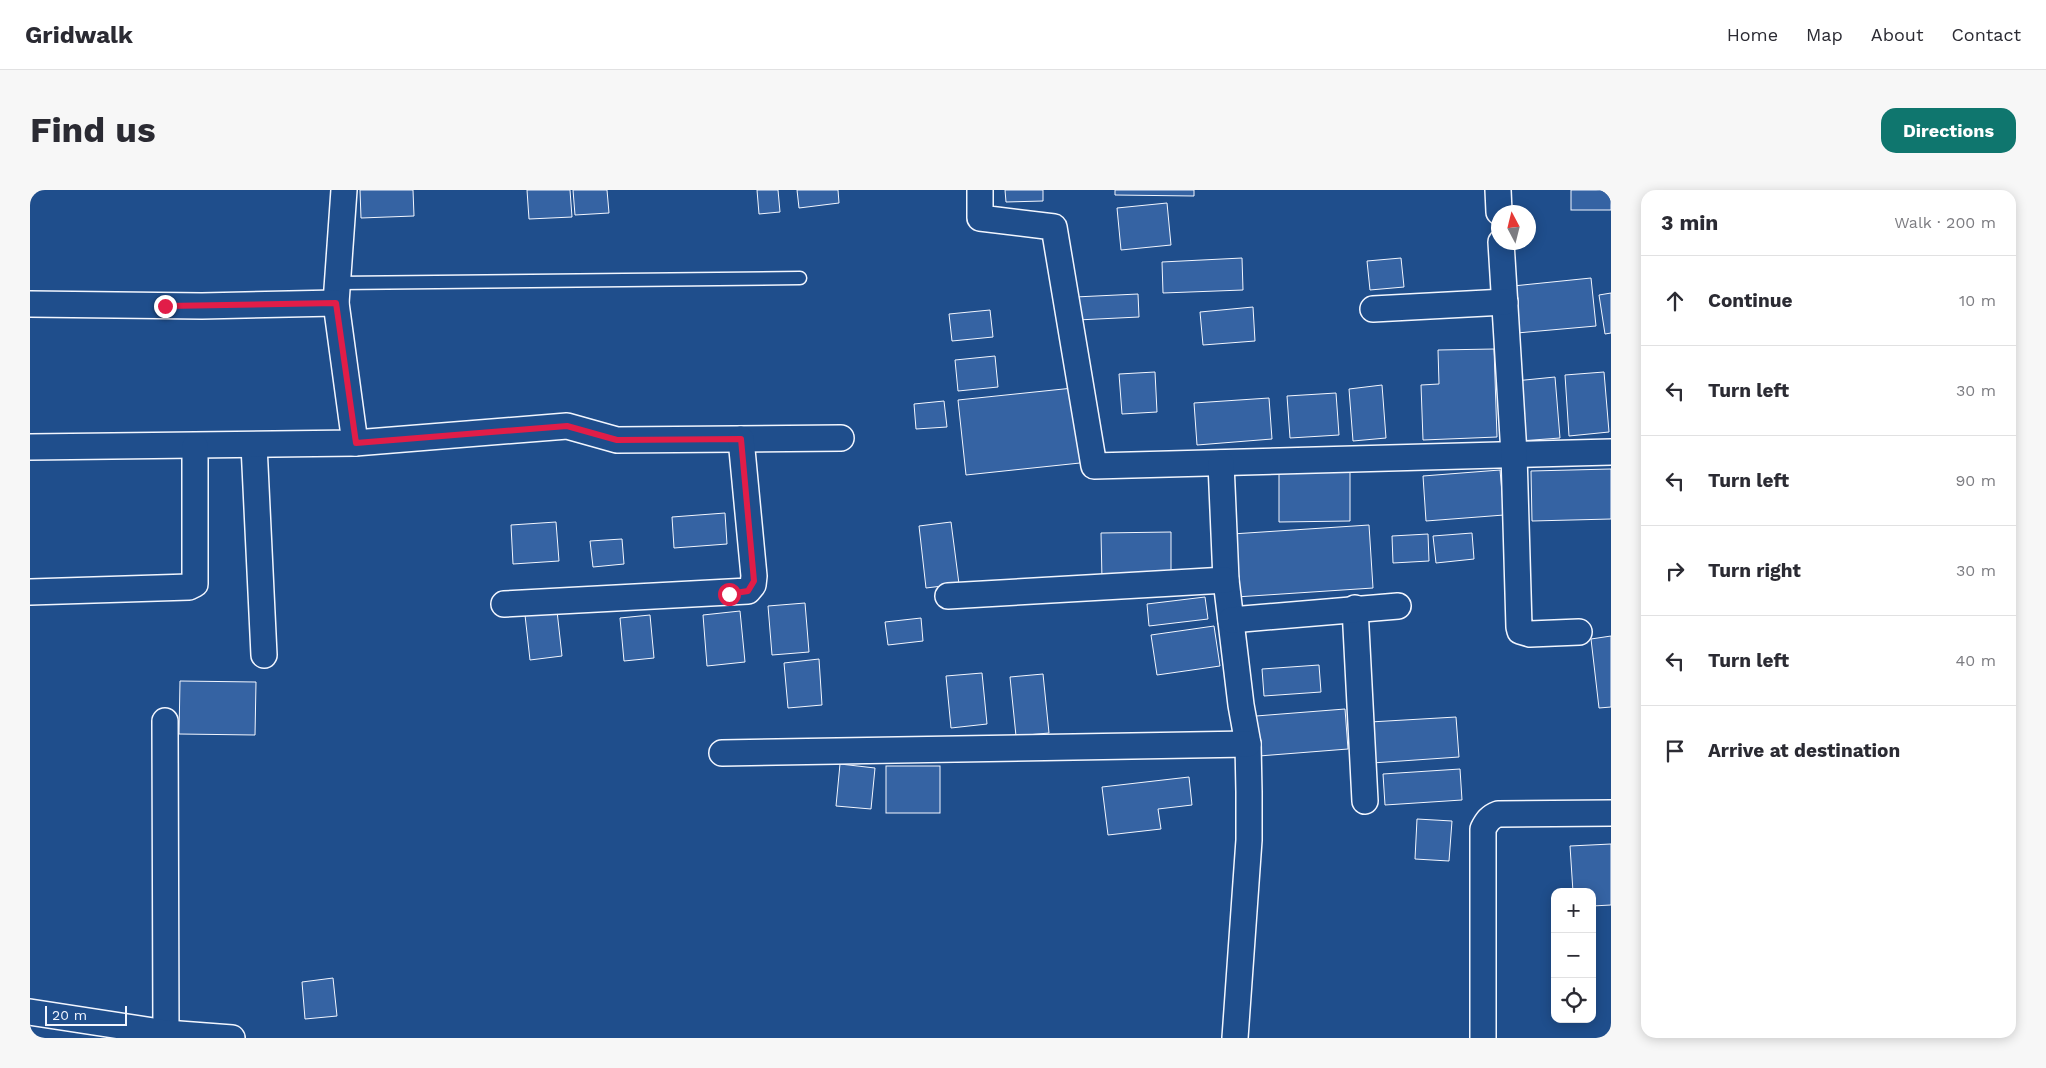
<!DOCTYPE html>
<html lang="en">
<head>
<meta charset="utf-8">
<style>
  :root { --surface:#fff; --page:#f7f7f7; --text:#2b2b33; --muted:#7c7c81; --line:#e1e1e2; --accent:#0f766e }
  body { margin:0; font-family:"Work Sans",sans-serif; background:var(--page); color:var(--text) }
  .controls { position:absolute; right:15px; bottom:15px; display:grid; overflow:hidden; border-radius:10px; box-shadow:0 2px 12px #0003 }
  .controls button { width:45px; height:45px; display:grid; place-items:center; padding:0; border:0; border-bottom:1px solid var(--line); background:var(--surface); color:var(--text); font:25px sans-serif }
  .compass { position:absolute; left:1461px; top:15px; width:45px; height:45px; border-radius:50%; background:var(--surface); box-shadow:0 2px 12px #0003; rotate:353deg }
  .scale { position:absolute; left:15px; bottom:12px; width:82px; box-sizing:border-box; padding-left:5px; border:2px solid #f2f6ff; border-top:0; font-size:14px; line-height:18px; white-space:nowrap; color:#f2f6ff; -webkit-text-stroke:4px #1f4e8c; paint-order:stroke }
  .stop { position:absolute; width:15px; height:15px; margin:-11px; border:4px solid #e11d48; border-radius:50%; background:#fff }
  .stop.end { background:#e11d48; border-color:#fff; box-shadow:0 1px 5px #0008 }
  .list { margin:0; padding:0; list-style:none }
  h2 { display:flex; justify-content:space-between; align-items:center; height:65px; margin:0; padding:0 20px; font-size:21px }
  h2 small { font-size:16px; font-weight:400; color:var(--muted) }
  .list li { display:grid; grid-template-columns:32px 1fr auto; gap:15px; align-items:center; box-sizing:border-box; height:90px; padding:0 20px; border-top:1px solid var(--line) }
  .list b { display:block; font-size:19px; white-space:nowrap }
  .list em { font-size:16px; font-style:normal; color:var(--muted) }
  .icon { flex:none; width:28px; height:28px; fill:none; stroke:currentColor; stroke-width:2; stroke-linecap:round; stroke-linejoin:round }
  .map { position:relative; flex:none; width:1581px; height:848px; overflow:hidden; border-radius:15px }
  header { display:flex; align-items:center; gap:30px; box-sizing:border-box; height:70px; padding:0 25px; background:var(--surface); border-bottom:1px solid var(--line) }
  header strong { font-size:24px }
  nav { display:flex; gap:28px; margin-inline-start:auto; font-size:18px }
  .intro { display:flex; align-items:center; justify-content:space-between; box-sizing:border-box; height:120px; padding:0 30px }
  h1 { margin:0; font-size:35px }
  .button { padding:12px 22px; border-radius:15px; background:var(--accent); color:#fff; font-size:18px; font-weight:700 }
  main { display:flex; gap:30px; padding:0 30px }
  aside { flex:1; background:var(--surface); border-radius:15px; box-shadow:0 2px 12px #0003 }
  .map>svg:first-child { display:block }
  .building { fill:#3563a3; stroke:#f2f6ff }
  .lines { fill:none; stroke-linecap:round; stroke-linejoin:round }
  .service-casing { stroke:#f2f6ff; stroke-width:15 }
  .minor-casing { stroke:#f2f6ff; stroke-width:28 }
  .service { stroke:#1f4e8c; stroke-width:12 }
  .minor { stroke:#1f4e8c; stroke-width:25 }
  .route { stroke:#e11d48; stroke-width:6 }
</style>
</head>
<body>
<header>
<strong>Gridwalk</strong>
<nav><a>Home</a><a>Map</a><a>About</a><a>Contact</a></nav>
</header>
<div class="intro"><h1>Find us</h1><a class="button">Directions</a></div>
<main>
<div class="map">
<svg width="1581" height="848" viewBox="0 0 1581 848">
  <rect width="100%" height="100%" fill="#1f4e8c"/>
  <g class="building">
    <path d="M330 0H383L384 26 331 28Z"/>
    <path d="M497 0H540L542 27 499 29Z"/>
    <path d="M543 0H577L579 23 545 25Z"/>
    <path d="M727 0H748L750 22 729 24Z"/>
    <path d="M767 0H808L809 13 769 18Z"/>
    <path d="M975 0H1013V11L976 12Z"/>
    <path d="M1085 0H1164V6L1085 5Z"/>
    <rect x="1541" y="0" width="40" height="20"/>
    <path d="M1137 13 1141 55 1091 60 1087 18Z"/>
    <path d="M1212 68 1213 100 1133 103 1132 72Z"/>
    <path d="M1371 68 1374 97 1340 100 1337 71Z"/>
    <path d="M1561 88 1566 136 1487 143 1483 96Z"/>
    <path d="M1581 103V143L1575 144 1569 105Z"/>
    <path d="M1108 104 1109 127 1047 130 1045 107Z"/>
    <path d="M1223 117 1225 151 1173 155 1170 122Z"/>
    <path d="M960 120 963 147 922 151 919 124Z"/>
    <path d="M1464 159 1467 247 1393 250 1391 195 1409 194 1408 160Z"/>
    <path d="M965 166 968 197 928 201 925 170Z"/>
    <path d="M1125 182 1127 222 1092 224 1089 184Z"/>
    <path d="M1574 182 1579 242 1539 246 1535 185Z"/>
    <path d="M1525 187 1530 248 1490 251 1485 191Z"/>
    <path d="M1352 195 1356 248 1323 251 1319 199Z"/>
    <path d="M1043 198 1050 273 936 285 928 210Z"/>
    <path d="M1306 203 1309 245 1260 248 1257 206Z"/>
    <path d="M1239 208 1242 249 1167 255 1164 213Z"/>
    <path d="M914 211 917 237 886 239 884 214Z"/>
    <path d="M1581 279V329L1502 331 1501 281Z"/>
    <path d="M1249 280H1320V331L1249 332Z"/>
    <path d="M1470 280 1474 325 1396 331 1393 286Z"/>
    <path d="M695 323 697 354 644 358 642 327Z"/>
    <path d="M526 332 529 371 483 374 481 335Z"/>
    <path d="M921 332 929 394 896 398 889 336Z"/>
    <path d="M1339 335 1343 398 1206 407 1202 344Z"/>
    <path d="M1141 342V390H1072L1071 343Z"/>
    <path d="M1442 343 1444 369 1406 373 1403 346Z"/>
    <path d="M1398 344 1399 371 1363 373 1362 346Z"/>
    <path d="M592 349 594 374 563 377 560 351Z"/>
    <path d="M1175 407 1178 429 1119 436 1117 414Z"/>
    <path d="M775 413 779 462 742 465 738 416Z"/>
    <path d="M527 421 532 466 500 470 495 425Z"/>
    <path d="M710 421 715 472 677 476 673 425Z"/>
    <path d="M620 425 624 468 594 471 590 428Z"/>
    <path d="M891 428 893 451 858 455 855 432Z"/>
    <path d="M1184 436 1190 476 1127 485 1121 445Z"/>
    <path d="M1581 446V517L1569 518 1561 449Z"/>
    <path d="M789 469 792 515 758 518 754 473Z"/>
    <path d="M1289 475 1291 502 1234 506 1232 479Z"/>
    <path d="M952 483 957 534 921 538 916 486Z"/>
    <path d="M1013 484 1019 543 986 546 980 487Z"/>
    <path d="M150 491 226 492 225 545 149 544Z"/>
    <path d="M1315 519 1318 559 1229 566 1226 526Z"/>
    <path d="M1426 527 1429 567 1342 573 1340 532Z"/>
    <path d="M810 574 845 578 841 619 806 616Z"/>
    <rect x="856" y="576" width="54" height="47"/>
    <path d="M1430 579 1432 610 1355 615 1353 584Z"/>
    <path d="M1159 587 1162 615 1128 619 1131 639 1078 645 1072 597Z"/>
    <path d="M1387 629 1422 631 1419 671 1385 669Z"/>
    <path d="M1581 654V715L1562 716V702H1543L1540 656Z"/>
    <path d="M303 788 307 826 275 829 272 792Z"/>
  </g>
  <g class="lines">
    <defs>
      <path id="service" d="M308 93 770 88"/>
      <g id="minor">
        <path d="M314 0 306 113 325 253"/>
        <path d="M950 0V28L1024 37 1064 276 1581 262"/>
        <path d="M1468 0 1469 22"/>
        <path d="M1471 52 1484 264 1489 437 1490 441 1500 444 1549 442"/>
        <path d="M0 114 172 116 306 113"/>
        <path d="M1343 119 1475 112"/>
        <path d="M224 255 234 465"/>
        <path d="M0 257 325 253 537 236 587 250 811 248"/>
        <path d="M1191 273 1196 390 1211 515 1218 554 1219 602V650L1205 848"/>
        <path d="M0 402 159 397 165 394V256"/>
        <path d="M918 406 1196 390"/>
        <path d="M474 414 718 401 723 395 724 386 711 249"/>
        <path d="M1325 418 1335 611"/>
        <path d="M1201 430 1368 416"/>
        <path d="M135 531 136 848"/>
        <path d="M692 563 1218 554"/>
        <path d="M0 822 136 843 202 848"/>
        <path d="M1453 848V639C1457 631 1460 627 1468 624L1581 623"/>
      </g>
    </defs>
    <use href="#service" class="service-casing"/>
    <use href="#minor" class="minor-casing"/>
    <use href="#service" class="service"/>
    <use href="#minor" class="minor"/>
  </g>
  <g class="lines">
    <path class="route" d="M135 116 306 113 326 253 537 236 587 250 711 249 724 391 718 401 699 404"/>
  </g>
</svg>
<div class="controls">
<button>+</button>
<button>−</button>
<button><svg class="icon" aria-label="locate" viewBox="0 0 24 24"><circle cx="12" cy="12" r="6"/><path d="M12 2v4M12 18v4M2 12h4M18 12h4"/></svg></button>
</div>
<svg class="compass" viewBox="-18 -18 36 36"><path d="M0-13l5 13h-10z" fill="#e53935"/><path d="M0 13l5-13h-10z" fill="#7c7c81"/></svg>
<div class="scale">20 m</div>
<div class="stop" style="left:699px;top:404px"></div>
<div class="stop end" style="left:135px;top:116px"></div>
</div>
<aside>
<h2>3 min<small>Walk · 200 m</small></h2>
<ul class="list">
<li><svg class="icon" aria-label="ahead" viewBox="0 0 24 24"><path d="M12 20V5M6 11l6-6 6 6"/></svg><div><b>Continue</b></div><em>10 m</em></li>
<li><svg class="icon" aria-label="left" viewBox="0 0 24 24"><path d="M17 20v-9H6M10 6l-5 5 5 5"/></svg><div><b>Turn left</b></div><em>30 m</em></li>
<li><svg class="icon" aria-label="left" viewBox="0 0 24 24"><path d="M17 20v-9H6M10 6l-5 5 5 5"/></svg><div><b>Turn left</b></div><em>90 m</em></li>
<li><svg class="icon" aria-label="right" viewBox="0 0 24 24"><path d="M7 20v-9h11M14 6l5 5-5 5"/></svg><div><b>Turn right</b></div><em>30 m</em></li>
<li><svg class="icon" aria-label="left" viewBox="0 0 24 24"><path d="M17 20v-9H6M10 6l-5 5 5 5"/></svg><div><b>Turn left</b></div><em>40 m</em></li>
<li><svg class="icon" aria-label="arrive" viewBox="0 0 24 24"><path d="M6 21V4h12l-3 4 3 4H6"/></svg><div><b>Arrive at destination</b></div></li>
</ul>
</aside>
</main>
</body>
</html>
